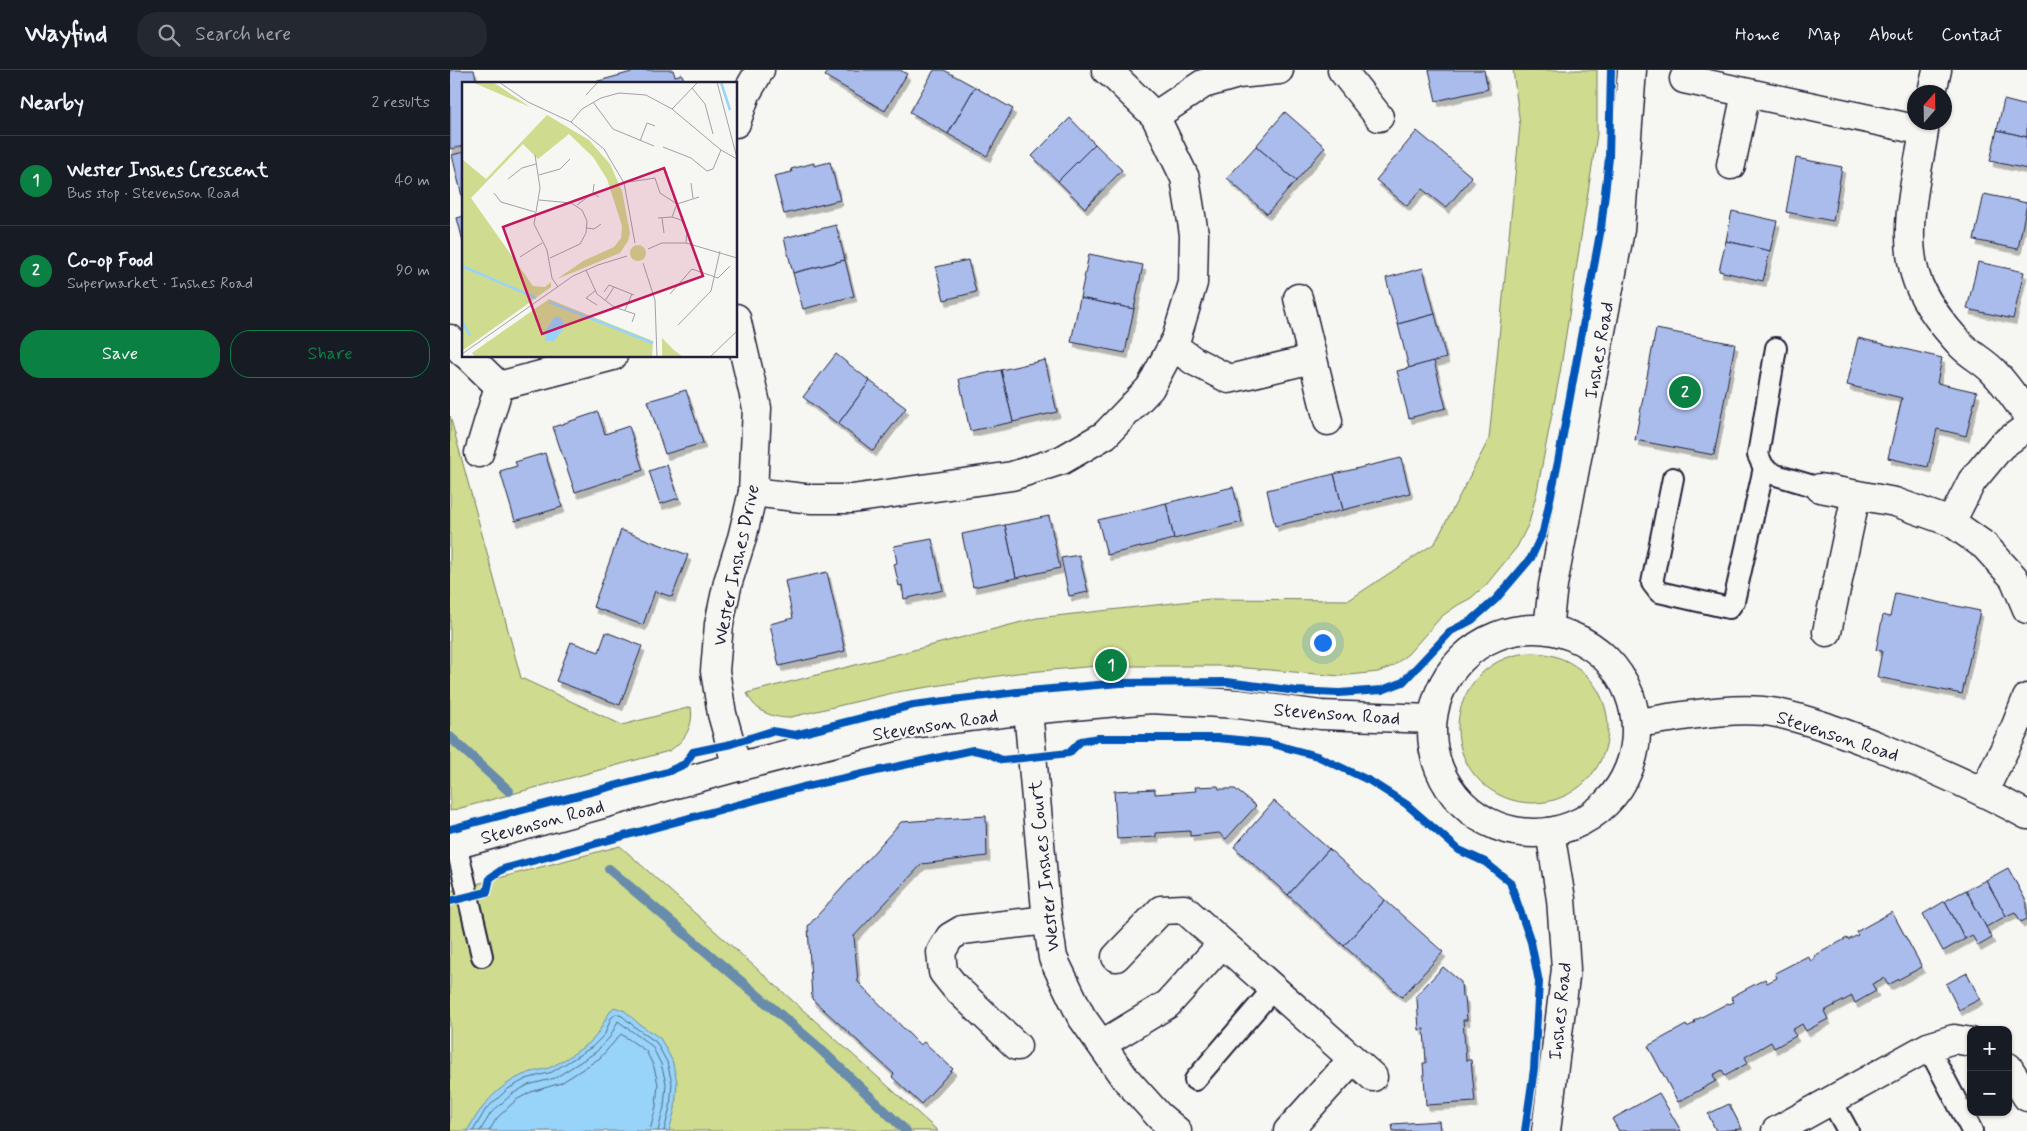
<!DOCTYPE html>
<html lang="en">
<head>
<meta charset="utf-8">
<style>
  :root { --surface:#171b24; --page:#242831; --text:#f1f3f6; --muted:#9ea1a6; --line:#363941; --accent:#0b8043 }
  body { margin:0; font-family:Mynerve,sans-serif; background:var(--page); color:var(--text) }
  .controls { position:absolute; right:15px; bottom:15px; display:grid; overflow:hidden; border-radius:10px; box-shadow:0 1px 4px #0004 }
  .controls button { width:45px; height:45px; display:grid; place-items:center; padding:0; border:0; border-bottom:1px solid var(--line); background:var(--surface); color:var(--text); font:25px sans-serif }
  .compass { position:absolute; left:1457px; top:15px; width:45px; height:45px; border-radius:50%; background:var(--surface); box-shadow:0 1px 4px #0004; rotate:20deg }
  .you { position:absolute; left:872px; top:572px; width:18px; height:18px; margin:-12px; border:4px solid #fff; border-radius:50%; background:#1a73e8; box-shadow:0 0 0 8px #1a73e833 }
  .badge { display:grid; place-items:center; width:32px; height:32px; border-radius:50%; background:var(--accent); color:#fff; font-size:16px; font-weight:700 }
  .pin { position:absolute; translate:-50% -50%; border:2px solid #fff; box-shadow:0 1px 5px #0006 }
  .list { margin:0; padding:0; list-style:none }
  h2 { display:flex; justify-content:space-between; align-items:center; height:65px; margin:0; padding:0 20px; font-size:21px }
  h2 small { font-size:16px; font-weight:400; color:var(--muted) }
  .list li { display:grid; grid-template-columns:32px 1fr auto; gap:15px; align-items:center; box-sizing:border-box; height:90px; padding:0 20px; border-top:1px solid var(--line) }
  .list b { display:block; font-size:19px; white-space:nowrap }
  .list p { margin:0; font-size:16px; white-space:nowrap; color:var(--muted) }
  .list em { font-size:16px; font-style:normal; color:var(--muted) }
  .actions { display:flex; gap:10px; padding:15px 20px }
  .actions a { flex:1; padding:11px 0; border:1px solid var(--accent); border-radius:20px; text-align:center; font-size:18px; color:var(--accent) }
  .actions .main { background:var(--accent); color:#fff }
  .icon { flex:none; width:28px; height:28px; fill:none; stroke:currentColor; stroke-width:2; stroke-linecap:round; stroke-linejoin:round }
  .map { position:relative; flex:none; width:1577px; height:1061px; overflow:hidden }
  header { display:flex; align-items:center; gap:30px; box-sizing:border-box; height:70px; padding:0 25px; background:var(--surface); border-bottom:1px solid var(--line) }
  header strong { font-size:24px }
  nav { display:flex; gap:28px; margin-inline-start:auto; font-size:18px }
  .search { width:350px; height:45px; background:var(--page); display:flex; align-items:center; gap:12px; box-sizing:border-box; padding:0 18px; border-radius:20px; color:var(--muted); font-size:19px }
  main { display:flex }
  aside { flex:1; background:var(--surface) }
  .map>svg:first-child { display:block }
  .green { fill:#cfdb8e; stroke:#787e64 }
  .water { fill:#98d3f9; stroke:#698cad }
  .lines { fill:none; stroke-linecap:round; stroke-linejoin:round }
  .shore { stroke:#516987; stroke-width:1 }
  .stream { stroke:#698cad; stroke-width:10 }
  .building { fill:#a9bceb; stroke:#22223b; filter:url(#shadow) }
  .service-casing { stroke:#22223b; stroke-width:24 }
  .minor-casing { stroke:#22223b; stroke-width:31 }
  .tertiary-casing { stroke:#22223b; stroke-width:31 }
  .service { stroke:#f6f6f2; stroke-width:20 }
  .minor { stroke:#f6f6f2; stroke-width:28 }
  .tertiary { stroke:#f6f6f2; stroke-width:28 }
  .cycleway-casing { stroke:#f6f6f2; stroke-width:11 }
  .cycleway { stroke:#0057b8; stroke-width:8 }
  .labels { text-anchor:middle; stroke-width:4.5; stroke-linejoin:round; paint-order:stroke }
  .street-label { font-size:19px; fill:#22223b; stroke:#f6f6f2 }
  .inset-river { fill:none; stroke:#98d3f9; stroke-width:2.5 }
  .inset-road { fill:none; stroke:#a1a1a9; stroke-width:1 }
  .view { fill:#c2185b; fill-opacity:0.15; stroke:#c2185b; stroke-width:2.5 }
  .inset-edge { fill:none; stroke:#22223b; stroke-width:2.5 }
</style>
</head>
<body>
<header>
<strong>Wayfind</strong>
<div class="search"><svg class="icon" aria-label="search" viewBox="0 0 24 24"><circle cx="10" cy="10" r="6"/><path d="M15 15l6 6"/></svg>Search here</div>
<nav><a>Home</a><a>Map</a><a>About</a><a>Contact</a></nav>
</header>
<main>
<aside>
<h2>Nearby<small>2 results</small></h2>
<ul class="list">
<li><span class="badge">1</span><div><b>Wester Inshes Crescent</b><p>Bus stop · Stevenson Road</p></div><em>40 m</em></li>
<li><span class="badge">2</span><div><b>Co-op Food</b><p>Supermarket · Inshes Road</p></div><em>90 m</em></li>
</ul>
<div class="actions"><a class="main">Save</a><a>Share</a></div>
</aside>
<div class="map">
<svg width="1577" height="1061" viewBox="0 0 1577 1061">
  <defs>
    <filter id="shadow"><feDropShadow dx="3" dy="5.5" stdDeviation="0" flood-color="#0004"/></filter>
  </defs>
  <rect width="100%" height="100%" fill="#f6f6f2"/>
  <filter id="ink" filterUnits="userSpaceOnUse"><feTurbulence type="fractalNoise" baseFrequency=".02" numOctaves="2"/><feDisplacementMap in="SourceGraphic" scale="10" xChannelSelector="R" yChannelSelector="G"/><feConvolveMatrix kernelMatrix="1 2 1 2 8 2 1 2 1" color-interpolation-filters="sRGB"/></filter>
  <g filter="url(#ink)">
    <g class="green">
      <path d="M1063 0H1147V64L1110 303 1087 421 1079 453 1067 477 1036 515 1021 528 1008 535 992 546 958 584 943 596 928 602 890 606 773 596H647L567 603 447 622 337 648C319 647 304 640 297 623L587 548 760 529 899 530 985 473 1039 369 1070 55Z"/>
      <path d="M0 346 71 608 172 655 241 637C244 656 235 671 219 681L0 741Z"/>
      <circle cx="1083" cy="658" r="75"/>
      <path d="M170 776 488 1061H0V821Z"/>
    </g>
    <path class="water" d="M164 937 175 941 189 954 210 968 222 990 227 1012 225 1039 219 1061H17C30 1038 47 1016 73 1005 81 1001 90 1001 99 998 109 994 128 981 138 974 151 964 153 949 164 937Z"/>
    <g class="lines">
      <g class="shore">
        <path d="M23 1061 36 1039 58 1019 76 1009 102 1002 142 977 155 964 161 948 166 944 172 946 186 958 206 972 217 992 222 1013 220 1038 214 1061"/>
        <path d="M30 1061 41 1043 62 1024 78 1015 105 1008 146 982 160 967 168 951 202 976 211 994 216 1013 214 1037 208 1061"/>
        <path d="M39 1061 47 1048 66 1030 81 1022 111 1013 150 988 171 964 196 981 204 997 208 1014 206 1036 200 1061"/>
      </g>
      <g class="stream">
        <path d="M0 667 59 721"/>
        <path d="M159 799 367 976 456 1061"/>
      </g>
    </g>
    <g class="building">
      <path d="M0 0H24L26 9 17 11 18 14H14V76L0 79Z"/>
      <path d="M189 0H223L225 6 232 4 235 14H146L145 12Z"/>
      <path d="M379 0H450L457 4 435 41 375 6Z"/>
      <path d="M484 0H494L525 17 498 64 460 42Z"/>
      <path d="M979 0H1034L1038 19 986 31Z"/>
      <path d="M525 17 563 39 537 86 498 64Z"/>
      <path d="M1554 30 1577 36V67L1547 60Z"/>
      <path d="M835 42 875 77 846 111 806 76Z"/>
      <path d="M620 48 645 74 608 111 582 86Z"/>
      <path d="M1547 60 1577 67V99L1540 91Z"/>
      <path d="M967 61 1022 107 996 138 972 119 957 136 926 110Z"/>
      <path d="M645 74 672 100 635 138 608 111Z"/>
      <path d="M806 76 846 111 817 144 777 108Z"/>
      <path d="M14 82V135L2 85Z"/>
      <path d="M1346 88 1392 97 1383 151 1336 142Z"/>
      <path d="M380 92 390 130 334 144 324 106 342 102 341 99 364 93V96Z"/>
      <path d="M1534 124 1577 133 1568 179 1524 170Z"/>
      <path d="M1282 141 1327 151 1320 181 1276 171Z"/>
      <path d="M14 146V175L7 148Z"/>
      <path d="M386 155 395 190 343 203 334 168Z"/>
      <path d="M1276 171 1320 181 1313 211 1269 201Z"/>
      <path d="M639 184 693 195 684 239 630 228Z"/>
      <path d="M395 190 404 226 353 239 343 203Z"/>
      <path d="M518 190 526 222 494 230 486 197Z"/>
      <path d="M1528 192 1574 202 1563 249 1517 239Z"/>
      <path d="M973 198 985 244 948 254 936 208Z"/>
      <path d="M630 228 684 239 675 283 621 272Z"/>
      <path d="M985 244 996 288 959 298 948 254Z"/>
      <path d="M1206 259 1285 274 1264 385 1185 370Z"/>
      <path d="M1408 268 1492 288 1487 313 1527 322 1516 366 1487 359 1478 397 1438 388 1452 328 1397 315Z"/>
      <path d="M386 284 420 311 388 354 353 327Z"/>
      <path d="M595 290 607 342 563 352 551 300Z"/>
      <path d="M984 291 996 338 959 348 947 301Z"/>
      <path d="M551 300 563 352 520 361 509 309Z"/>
      <path d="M420 311 456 338 423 381 388 354Z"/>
      <path d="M236 320 253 373 215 384 198 331Z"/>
      <path d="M148 342 155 364 179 356 193 400 125 422 103 357Z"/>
      <path d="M95 383 112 437 65 451 50 401 67 396 65 392Z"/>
      <path d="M951 388 960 423 893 440 884 404Z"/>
      <path d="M217 395 229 428 210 434 199 401Z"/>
      <path d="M884 404 893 440 825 456 817 420Z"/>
      <path d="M783 417 792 452 724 469 716 433Z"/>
      <path d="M716 433 724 469 657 485 648 450Z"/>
      <path d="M599 446 610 498 566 508 555 455Z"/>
      <path d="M555 455 566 508 523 517 512 464Z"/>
      <path d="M171 460 238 485 222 527 205 521 193 555 143 537Z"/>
      <path d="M482 469 493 520 454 529 452 515 449 516 444 494 447 493 444 476Z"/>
      <path d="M629 485 638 522 619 526 611 488Z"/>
      <path d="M377 502 395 581 329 596 320 554 343 548 335 511Z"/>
      <path d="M1445 523 1530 541 1512 624 1427 607 1432 581 1426 580 1433 545 1440 547Z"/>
      <path d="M156 562 192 576 170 635 106 611 121 572 149 582Z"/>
      <path d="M768 716 769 719H785L806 736 776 769 769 763 740 766V761L706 763V767L667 769 664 721 705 719V724L746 721 745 717Z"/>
      <path d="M824 731 879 779 838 825 784 777Z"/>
      <path d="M536 746 537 786 472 794 404 866 408 912 470 975 474 972 503 999 471 1034 442 1007 444 1004 362 929 358 856 451 752Z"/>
      <path d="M879 779 935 830 894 876 838 825Z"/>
      <path d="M1558 798 1577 833V849L1571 852 1565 842 1556 846 1536 810Z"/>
      <path d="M1536 810 1556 846 1536 857 1516 820Z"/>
      <path d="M1516 820 1542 868 1528 876 1522 865 1515 869 1495 831Z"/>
      <path d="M935 830 993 882 952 927 894 876Z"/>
      <path d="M1495 831 1515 869 1493 881 1473 844Z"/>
      <path d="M1442 842 1472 897 1438 915 1434 908 1422 914 1426 921 1405 933 1402 926 1374 941 1378 949 1356 961 1352 954 1342 960 1346 966 1324 978 1321 972 1295 987 1298 993 1275 1006 1272 1000 1263 1005 1266 1011 1228 1032 1198 976 1236 955 1237 957 1245 953 1244 951 1278 933 1279 934 1284 932 1281 927 1315 909 1317 913 1327 908 1325 903 1358 886 1361 891 1365 888 1364 886 1397 868 1398 870 1408 865 1406 862Z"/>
      <path d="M993 897 1011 912 1012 927H1015L1017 950H1013L1016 990H1021L1025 1032 976 1035 973 993H976L974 959 969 960 967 929 965 927Z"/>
      <path d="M1517 903 1530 929 1509 940 1496 914Z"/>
      <path d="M1209 1023 1231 1061H1169L1162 1049Z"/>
      <path d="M1279 1034 1292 1059 1266 1061 1258 1044Z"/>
      <path d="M989 1051 990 1061H943L942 1054Z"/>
    </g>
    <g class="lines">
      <defs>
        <g id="service">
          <path d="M1326 278 1308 385 1314 398 1326 405 1370 418"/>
          <path d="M1223 408 1202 513 1209 522 1279 538 1284 531 1314 398"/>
          <path d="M6 774 32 886"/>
          <path d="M1478 977 1522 1061"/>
          <path d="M745 1010 823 919"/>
          <path d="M1381 1030 1398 1061"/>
        </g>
        <g id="minor">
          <path d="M892 0 929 47"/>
          <path d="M1234 9 1474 61C1467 107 1452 158 1465 204 1472 229 1494 257 1512 276 1521 285 1533 291 1542 300 1555 313 1566 329 1577 345"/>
          <path d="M1482 22 1487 0"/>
          <path d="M705 46 753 14 788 4 829 0"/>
          <path d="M286 53 296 24 310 0"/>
          <path d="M1281 95 1296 23"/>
          <path d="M848 228 878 351"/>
          <path d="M286 248 307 338 303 422 292 468 278 512 269 554 265 601 272 644 287 697"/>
          <path d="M0 269 14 283"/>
          <path d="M723 276 744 291 779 309 862 289"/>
          <path d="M18 286 49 316 29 383"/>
          <path d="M49 316 163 286"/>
          <path d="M1370 418 1445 432 1501 452 1535 476 1564 508 1577 539"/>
          <path d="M303 422 362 429H402L562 406 612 390 655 365 700 318 726 269 743 213 744 164 735 108 705 46 664 6 656 0"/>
          <path d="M1501 452 1522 411 1551 376 1577 357"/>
          <path d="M1377 562 1406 425"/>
          <path d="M578 640 596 840 603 888 631 946 674 1007 709 1046 727 1061"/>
          <path d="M1187 653C1229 647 1286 635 1327 643 1360 650 1393 663 1425 675 1477 696 1528 718 1577 745"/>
          <path d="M1534 721 1565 658 1577 628"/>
          <path d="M666 887 711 840 734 839 923 1007"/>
          <path d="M652 974 718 934 772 874"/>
          <path d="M567 976 505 917 493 902 491 882 500 867 512 860 597 850"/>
          <path d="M1558 997 1577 1027"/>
          <path d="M838 1061 902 990"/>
          <path d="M1326 1061 1478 977 1504 969 1521 972"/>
        </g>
        <g id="tertiary">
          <path d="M1098 559 1103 515 1170 160 1182 0"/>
          <circle cx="1084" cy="661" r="102"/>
          <path d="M0 776 287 697 452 655 578 640 701 629 788 634 871 645 982 649"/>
          <path d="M1096 1061 1116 899 1111 829 1100 762"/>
        </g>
      </defs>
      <use href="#service" class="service-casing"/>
      <use href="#minor" class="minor-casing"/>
      <use href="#tertiary" class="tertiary-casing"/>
      <use href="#service" class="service"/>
      <use href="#minor" class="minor"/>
      <use href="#tertiary" class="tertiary"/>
      <defs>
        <g id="cycleway">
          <path d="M0 759 217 702 235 694 243 682 281 674 322 661 345 665 463 635 567 622 670 613 777 612 846 621 889 623 932 620 953 612 1001 561 1022 550 1046 529 1081 488 1093 462 1108 392 1151 158 1159 88 1161 0"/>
          <path d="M0 831 37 822 40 808 53 799 353 717 523 680 537 683 552 690 582 687 619 683 631 671 648 668H768L819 673 867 686 920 711 956 734 1009 780 1035 792 1060 812 1081 872 1089 912 1084 999 1075 1061"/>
        </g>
      </defs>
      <use href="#cycleway" class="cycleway-casing"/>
      <use href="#cycleway" class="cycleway"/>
    </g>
  </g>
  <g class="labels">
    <g class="street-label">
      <text transform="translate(1148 280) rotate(-80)" y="7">Inshes Road</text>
      <text transform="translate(285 495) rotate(-78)" y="7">Wester Inshes Drive</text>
      <text transform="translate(887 643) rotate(4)" y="7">Stevenson Road</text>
      <text transform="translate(485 654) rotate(-9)" y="7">Stevenson Road</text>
      <text transform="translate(1388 665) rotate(18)" y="7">Stevenson Road</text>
      <text transform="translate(92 751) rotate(-15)" y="7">Stevenson Road</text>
      <text transform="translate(593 796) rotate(-96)" y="7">Wester Inshes Court</text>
      <text transform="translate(1109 941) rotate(-84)" y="7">Inshes Road</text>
    </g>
  </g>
  <g transform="translate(12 12)">
    <rect width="275" height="275" fill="#f6f6f2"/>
    <path d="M10 0H31L68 25ZM85 33 127 58 148 82 160 109 168 151 166 159 158 171 95 197 121 179 152 165 159 156 160 144 145 97 131 75 107 52 76 77 61 62 9 116 71 204 83 205 89 200V205L0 269V77L24 97ZM168 171a8 8 0 1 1 16 0a8 8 0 1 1-16 0ZM87 217 191 259 190 275H13L10 271ZM200 256 212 268 221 275H200Z" fill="#cfdb8e"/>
    <path d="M93 234 100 237 103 245 92 259H83V249Z" fill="#98d3f9"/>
    <path class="inset-river" d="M259 0 268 28M0 184 74 216M87 220 191 261M0 239 8 254"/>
    <path class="inset-road" d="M37 0 66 20 109 40 142 67 162 101 173 161M255 0 275 76M230 6 243 22 251 52M124 13 136 0M131 20 151 47 192 64M210 27 236 0M109 40 120 27 139 16 157 11 184 13 210 27 259 68 275 77M178 59 185 41 193 44M201 65 229 76 245 89 251 87 259 68M73 73 78 106 72 142 85 168 90 196 96 205M77 93 98 87 108 77M46 97 60 86 74 82M167 100 193 96 198 111 215 122M229 101 231 116M132 102 131 111 137 115M32 111 39 120 73 130M77 118 109 121 120 128 125 139 124 151 118 162 88 176M115 123 131 111M210 135 215 122 237 115M196 136 210 135 219 138 225 148 224 161M200 136 202 151M125 146 132 147 139 142M186 167 200 161H224L275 176M58 175 80 161M181 181 193 218 195 275M124 188 135 212 152 225 173 232 170 240M133 209 124 216 135 223M142 210 147 203 172 213M208 212 230 187 256 196 268 184M143 219 152 205M163 228 170 212M216 243 249 209 258 169M0 272 111 194 136 183 165 174M248 275 275 249"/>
    <path class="view" d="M202 86 241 194 80 252 41 145Z"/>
    <rect width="275" height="275" class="inset-edge"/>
  </g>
</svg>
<div class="controls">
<button>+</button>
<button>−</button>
</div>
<svg class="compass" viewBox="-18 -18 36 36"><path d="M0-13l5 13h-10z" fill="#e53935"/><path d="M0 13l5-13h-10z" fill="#9ea1a6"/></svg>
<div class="you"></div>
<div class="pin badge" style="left:661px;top:595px">1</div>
<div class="pin badge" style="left:1235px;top:322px">2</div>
</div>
</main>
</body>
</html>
